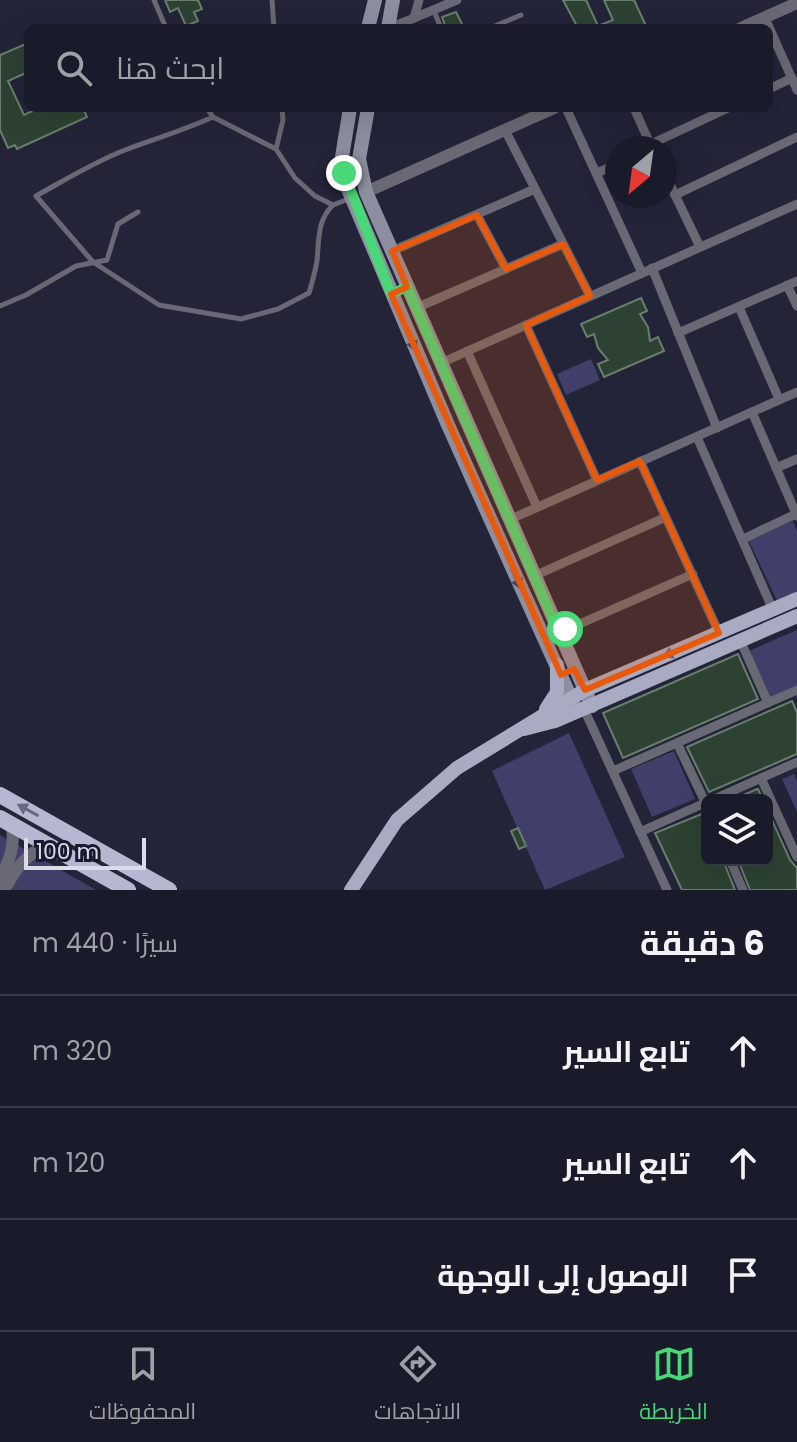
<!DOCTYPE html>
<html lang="ar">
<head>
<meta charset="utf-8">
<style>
  :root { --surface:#1a1b2a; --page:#272836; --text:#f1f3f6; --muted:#9fa1a8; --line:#383947; --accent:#49d778 }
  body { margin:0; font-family:Poppins,Cairo,sans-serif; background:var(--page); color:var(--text); direction:rtl }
  .controls { position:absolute; right:24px; bottom:24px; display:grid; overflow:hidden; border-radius:12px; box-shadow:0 8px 32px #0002 }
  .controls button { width:72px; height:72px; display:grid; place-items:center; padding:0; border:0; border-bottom:2px solid var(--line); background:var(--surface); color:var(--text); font:40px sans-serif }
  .compass { position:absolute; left:605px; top:136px; width:72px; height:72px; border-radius:50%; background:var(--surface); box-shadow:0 8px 32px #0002; rotate:209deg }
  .scale { position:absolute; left:24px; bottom:20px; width:122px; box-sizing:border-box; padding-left:8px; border:4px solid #dadbe9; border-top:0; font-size:22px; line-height:28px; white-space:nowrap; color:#dadbe9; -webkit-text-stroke:6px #1a1a2e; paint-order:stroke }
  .stop { position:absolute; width:24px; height:24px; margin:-18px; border:6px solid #49d778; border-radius:50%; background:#fff }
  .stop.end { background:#49d778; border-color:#fff; box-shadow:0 2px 8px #0008 }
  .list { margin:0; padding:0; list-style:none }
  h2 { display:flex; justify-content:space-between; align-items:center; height:104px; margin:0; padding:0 32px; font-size:34px }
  h2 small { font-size:26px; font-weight:400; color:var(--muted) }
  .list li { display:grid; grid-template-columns:52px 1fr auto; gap:24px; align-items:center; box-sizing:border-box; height:112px; padding:0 32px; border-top:2px solid var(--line) }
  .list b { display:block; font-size:30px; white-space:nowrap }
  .list em { font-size:26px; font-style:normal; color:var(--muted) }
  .icon { flex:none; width:44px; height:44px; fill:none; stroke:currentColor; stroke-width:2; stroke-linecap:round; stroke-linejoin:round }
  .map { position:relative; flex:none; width:797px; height:890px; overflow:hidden; direction:ltr }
  .search { position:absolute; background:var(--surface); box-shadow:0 8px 32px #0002; left:24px; right:24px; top:24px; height:88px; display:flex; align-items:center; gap:20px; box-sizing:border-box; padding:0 28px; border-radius:12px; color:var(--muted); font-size:30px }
  .sheet { height:440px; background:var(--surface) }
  nav { display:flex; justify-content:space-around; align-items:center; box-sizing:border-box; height:112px; border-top:2px solid var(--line); background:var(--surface); font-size:22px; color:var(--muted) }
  nav a { display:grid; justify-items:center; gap:4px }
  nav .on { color:var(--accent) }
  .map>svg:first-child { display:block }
  .green { fill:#3f3f6a }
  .building { fill:#2d4232; stroke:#697f6d; stroke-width:2 }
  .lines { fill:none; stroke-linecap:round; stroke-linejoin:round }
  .service { stroke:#686974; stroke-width:5 }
  .minor { stroke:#686974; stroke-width:9 }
  .tertiary { stroke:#686974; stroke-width:12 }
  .secondary { stroke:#8d8ea0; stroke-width:14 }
  .primary { stroke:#a9abc2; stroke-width:14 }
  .trunk { stroke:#b6b8d2; stroke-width:16 }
  .oneway { fill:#48485c }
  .oneway2 { fill:#626278 }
  .oneway3 { fill:#686980 }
  .route { stroke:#49d778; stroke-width:10 }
  .marked { fill:#e8590c; fill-opacity:0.2; stroke:#e8590c; stroke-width:6; stroke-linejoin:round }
</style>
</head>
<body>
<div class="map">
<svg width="797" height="890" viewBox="0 0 797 890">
  <rect width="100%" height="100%" fill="#232438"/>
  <g class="green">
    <path d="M591 359 600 380 566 395 557 374Z"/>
    <path d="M793 521 797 531V592L777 601 749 541Z"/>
    <path d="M797 630V686L770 698 749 651Z"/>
    <path d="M569 733 625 857 545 890 492 771Z"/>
    <path d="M674 751 695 799 652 817 631 769Z"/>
    <path d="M794 774 797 781V812L782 779Z"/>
    <path d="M0 835 96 890H0Z"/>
  </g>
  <g class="building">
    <path d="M165 0H198L202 9 194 12 198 21 186 26 178 8 170 12Z"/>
    <path d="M563 0H586L598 26 613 20 604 0H634L646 26 641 28H578Z"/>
    <path d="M456 12 464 28H446L442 17Z"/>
    <path d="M28 43V72L8 81 24 115 39 108H83L87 117 17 149 15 145 8 148 0 130V55Z"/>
    <path d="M641 298 647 311 640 314 648 327 650 341 658 337 664 351 604 377 598 364 608 360 598 348 594 334 587 337 581 324Z"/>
    <path d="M738 654 758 699 623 758 603 713Z"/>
    <path d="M792 701 797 712V754L709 792 687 747Z"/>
    <path d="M758 789 763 800H732L757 789Z"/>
    <path d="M767 809 790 860 797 868V890H750L738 860H767Z"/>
    <path d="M704 813 707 820V860H723L735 890H682L655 833Z"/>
    <path d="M518 828 526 846 519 849 511 831Z"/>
  </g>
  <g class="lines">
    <g class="service">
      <path d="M154 0 166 28"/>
      <path d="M272 0 274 28"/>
      <path d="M434 11 441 28"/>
      <path d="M490 28 521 15"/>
      <path d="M207 108 213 117 276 149 295 178 315 196 333 205 351 198"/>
      <path d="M213 117C184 130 155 139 125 150 94 162 65 180 36 196L93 262 159 305 241 319 278 309 309 293C312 283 315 272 317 261 319 241 317 220 333 205"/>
      <path d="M276 149 283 120 282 108"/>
      <path d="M0 306 26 295 76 266 107 260 118 224 138 212"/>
    </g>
    <g class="minor">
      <path d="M414 18 419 0"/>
      <path d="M765 18 797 90"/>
      <path d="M390 28 457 0"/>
      <path d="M769 89 792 78"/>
      <path d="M566 108 642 273"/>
      <path d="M634 108 652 148"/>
      <path d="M505 130 590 296"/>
      <path d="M651 144 728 108"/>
      <path d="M596 173 617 165"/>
      <path d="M665 174 700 247"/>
      <path d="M675 195 797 137"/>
      <path d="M477 215 506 269"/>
      <path d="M392 251 535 189"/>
      <path d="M652 268 717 428"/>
      <path d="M787 285 797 306"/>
      <path d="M739 307 779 399"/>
      <path d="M416 308 563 244"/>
      <path d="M526 325 597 480"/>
      <path d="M678 333 797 281"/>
      <path d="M467 351 537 507"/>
      <path d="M441 363 797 204"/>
      <path d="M752 412 797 516"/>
      <path d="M697 437 773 610"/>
      <path d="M640 461 719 633"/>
      <path d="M776 468 797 459"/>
      <path d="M511 519 797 392"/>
      <path d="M743 539 796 514"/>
      <path d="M534 576 666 517"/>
      <path d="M559 633 693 574"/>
      <path d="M741 642 768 703"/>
      <path d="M584 709 667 890"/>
      <path d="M677 743 707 806"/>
      <path d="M613 771 797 690"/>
      <path d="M761 778 797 857"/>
      <path d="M712 800 797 762"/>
      <path d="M640 832 707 802"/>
      <path d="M730 860 743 890"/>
    </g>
    <g class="tertiary">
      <path d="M741 28 797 3"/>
      <path d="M366 192 554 108"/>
      <path d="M0 878C10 860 16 844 11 824"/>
      <path d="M4 890C16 869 25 853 49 845"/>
    </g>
    <g class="secondary">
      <path d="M368 28 375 0"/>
      <path d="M388 28 393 0"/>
      <path d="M350 108 342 157 348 189 448 425 575 707"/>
      <path d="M368 108 359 159 366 192 592 706"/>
    </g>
    <g class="primary">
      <path d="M546 709 557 692V665"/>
      <path d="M524 729 555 721 797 616"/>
      <path d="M351 890 397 820 457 768 585 690 797 599"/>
    </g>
    <g class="trunk">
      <path d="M0 795 169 890"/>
      <path d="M0 818 128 890"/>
    </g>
  </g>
  <defs><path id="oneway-solid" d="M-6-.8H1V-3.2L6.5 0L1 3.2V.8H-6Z" transform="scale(2)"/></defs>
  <g class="oneway">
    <use href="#oneway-solid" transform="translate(411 340) rotate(67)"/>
    <use href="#oneway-solid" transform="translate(516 578) rotate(66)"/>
  </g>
  <use class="oneway2" href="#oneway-solid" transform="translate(674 652) rotate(157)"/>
  <use class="oneway3" href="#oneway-solid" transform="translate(28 810) rotate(-151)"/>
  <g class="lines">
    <path class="route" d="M344 173 391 294 407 287 559 633 565 629"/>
  </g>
  <path class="marked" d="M477 215 506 269 563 244 590 296 526 325 597 480 640 461 719 633 585 690 574 669 561 675 391 294 407 287 392 251Z"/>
</svg>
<div class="controls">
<button><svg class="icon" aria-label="layers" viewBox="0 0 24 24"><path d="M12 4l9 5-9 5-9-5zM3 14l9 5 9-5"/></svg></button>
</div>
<svg class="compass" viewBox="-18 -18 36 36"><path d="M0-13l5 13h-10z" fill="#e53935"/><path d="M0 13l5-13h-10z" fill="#9fa1a8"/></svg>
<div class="scale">100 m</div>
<div class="stop" style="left:565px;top:629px"></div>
<div class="stop end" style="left:344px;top:173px"></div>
<div class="search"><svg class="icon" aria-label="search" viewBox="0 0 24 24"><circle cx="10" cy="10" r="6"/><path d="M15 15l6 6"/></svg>ابحث هنا</div>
</div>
<section class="sheet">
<h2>6 دقيقة<small>سيرًا · 440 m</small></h2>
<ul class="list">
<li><svg class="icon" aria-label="ahead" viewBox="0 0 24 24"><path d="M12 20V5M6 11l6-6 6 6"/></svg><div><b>تابع السير</b></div><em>320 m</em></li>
<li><svg class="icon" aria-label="ahead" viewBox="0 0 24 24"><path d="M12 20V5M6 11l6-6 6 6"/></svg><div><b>تابع السير</b></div><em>120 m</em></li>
<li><svg class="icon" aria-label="arrive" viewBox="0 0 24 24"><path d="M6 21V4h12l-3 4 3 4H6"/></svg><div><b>الوصول إلى الوجهة</b></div></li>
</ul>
</section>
<nav>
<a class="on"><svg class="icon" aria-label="map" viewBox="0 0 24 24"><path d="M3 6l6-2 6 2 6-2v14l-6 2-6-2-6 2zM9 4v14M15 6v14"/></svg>الخريطة</a>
<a><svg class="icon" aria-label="directions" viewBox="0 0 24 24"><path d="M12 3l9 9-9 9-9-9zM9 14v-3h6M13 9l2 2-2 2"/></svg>الاتجاهات</a>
<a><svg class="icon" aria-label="saved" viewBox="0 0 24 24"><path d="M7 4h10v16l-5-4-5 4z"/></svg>المحفوظات</a>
</nav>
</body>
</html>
